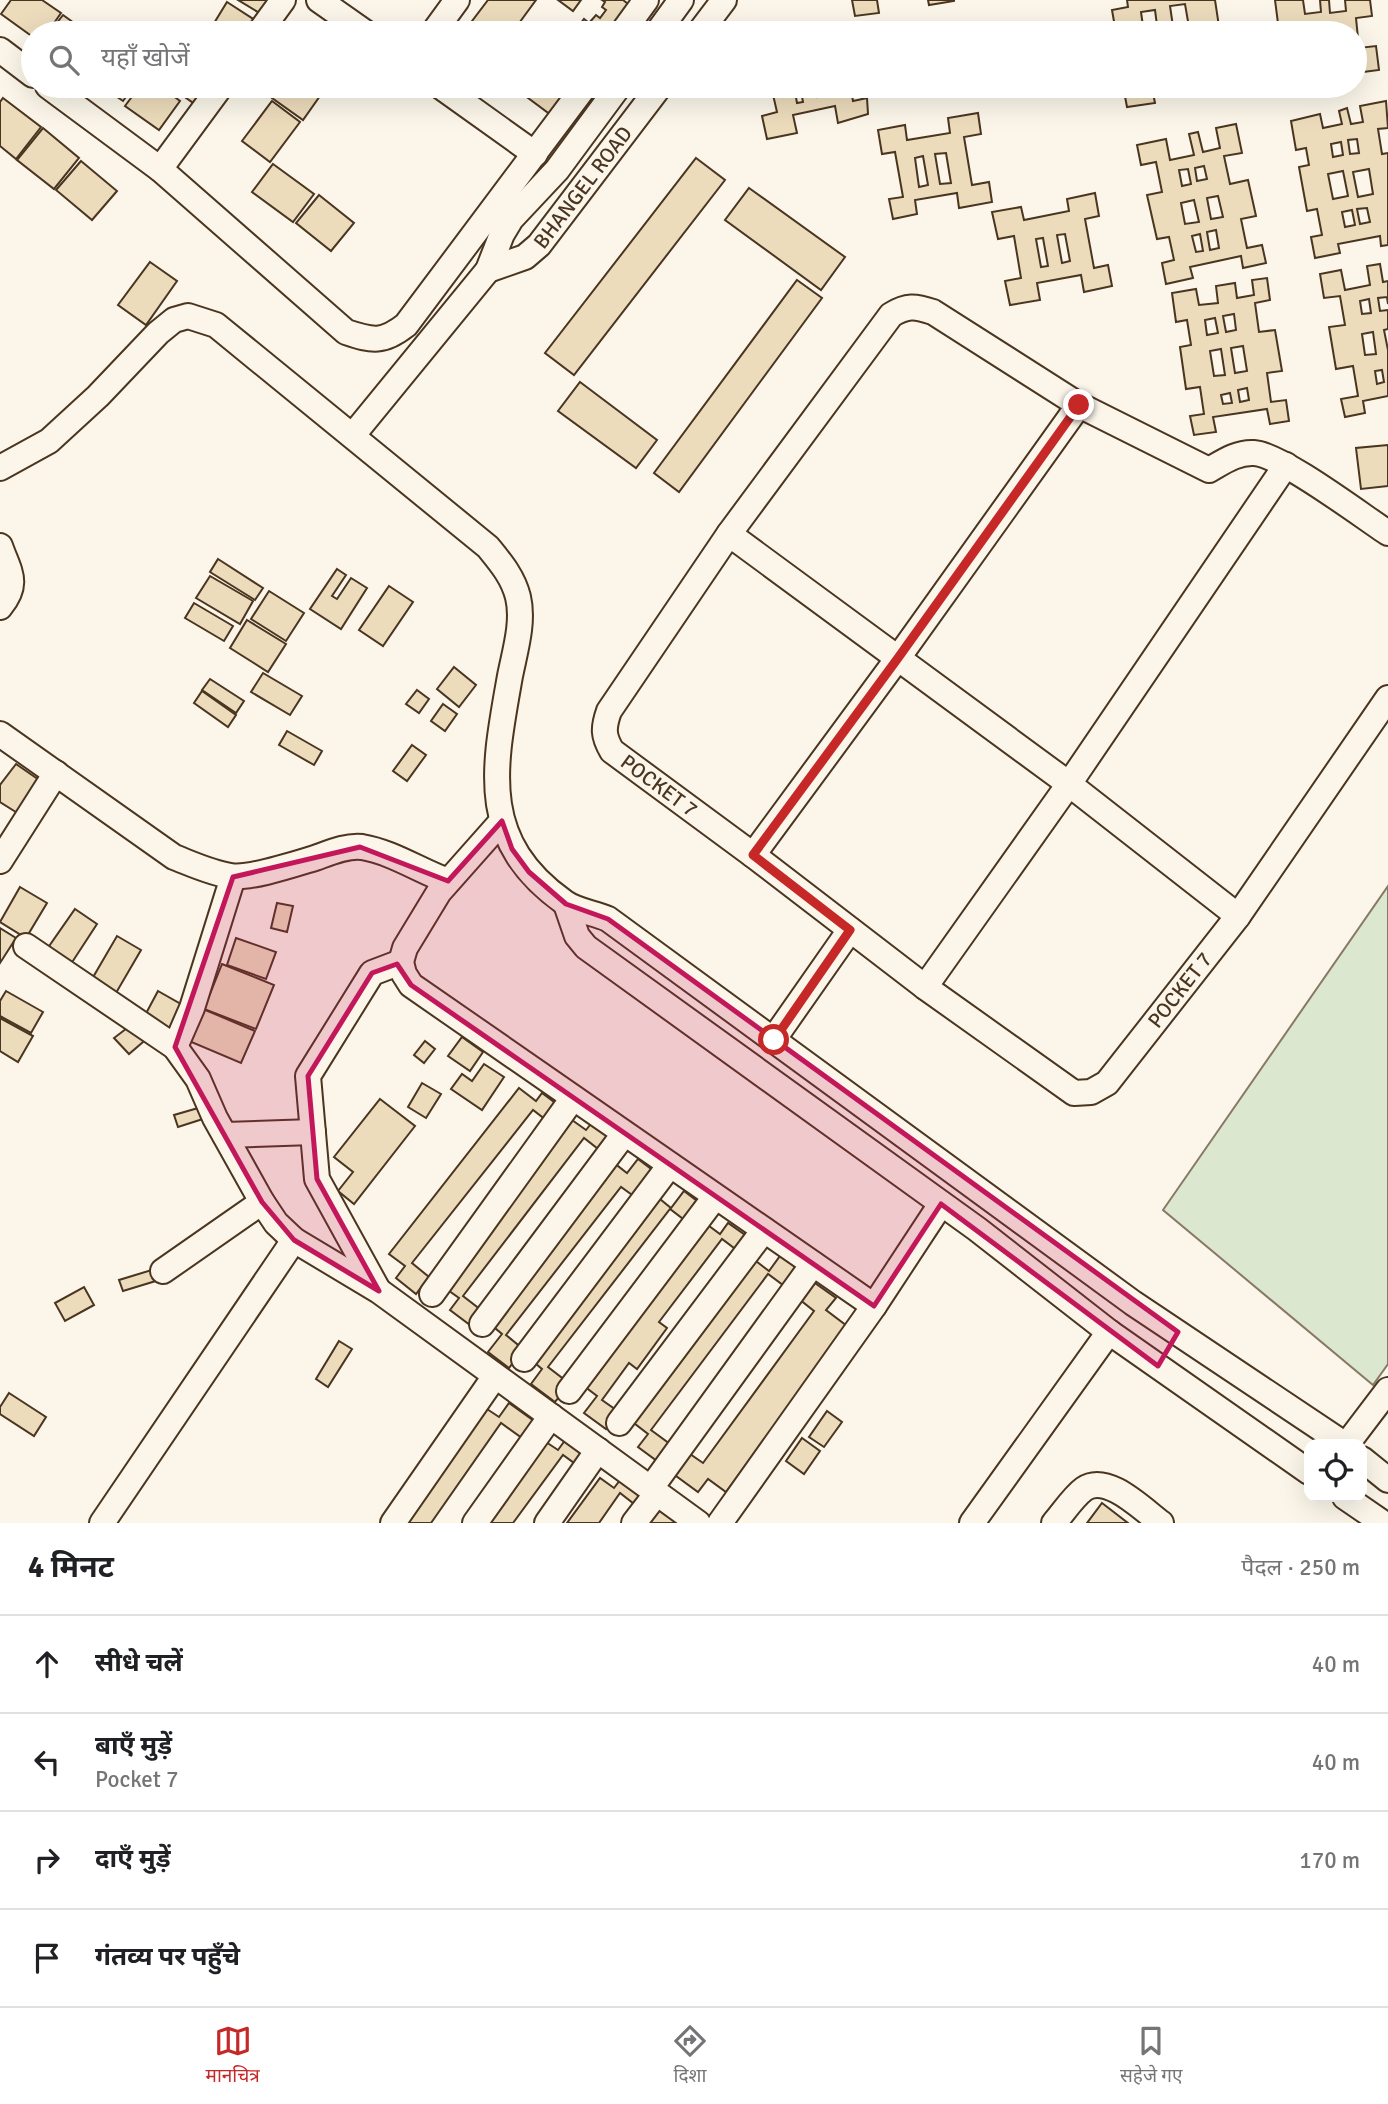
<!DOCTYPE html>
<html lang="hi">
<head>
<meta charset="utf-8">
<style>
  :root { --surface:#fff; --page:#f6f6f6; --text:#202124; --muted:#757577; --line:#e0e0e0; --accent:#c62828 }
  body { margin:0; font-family:Signika,"Noto Sans Devanagari",sans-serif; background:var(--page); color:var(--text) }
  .controls { position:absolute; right:21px; bottom:21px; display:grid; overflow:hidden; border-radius:14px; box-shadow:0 7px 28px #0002 }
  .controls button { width:63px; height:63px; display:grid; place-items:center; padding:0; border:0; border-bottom:2px solid var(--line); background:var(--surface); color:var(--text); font:35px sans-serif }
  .stop { position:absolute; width:21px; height:21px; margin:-16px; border:5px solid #c62828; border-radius:50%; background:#fff }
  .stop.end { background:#c62828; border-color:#fff; box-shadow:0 2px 7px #0008 }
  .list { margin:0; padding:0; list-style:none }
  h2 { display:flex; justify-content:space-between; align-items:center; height:91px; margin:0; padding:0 28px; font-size:30px }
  h2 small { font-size:23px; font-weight:400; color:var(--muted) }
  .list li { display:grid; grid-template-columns:46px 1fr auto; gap:21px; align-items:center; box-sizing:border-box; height:98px; padding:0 28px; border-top:2px solid var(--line) }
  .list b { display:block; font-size:26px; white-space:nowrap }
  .list p { margin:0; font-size:23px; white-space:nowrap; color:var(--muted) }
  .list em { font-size:23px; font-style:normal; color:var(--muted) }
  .icon { flex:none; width:38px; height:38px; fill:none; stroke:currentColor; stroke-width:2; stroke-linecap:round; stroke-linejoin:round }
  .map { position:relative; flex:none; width:1388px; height:1523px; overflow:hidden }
  .search { position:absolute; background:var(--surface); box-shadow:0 7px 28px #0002; left:21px; right:21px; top:21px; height:77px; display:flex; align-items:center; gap:18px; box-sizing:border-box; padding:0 24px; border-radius:38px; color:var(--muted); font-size:26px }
  .sheet { height:483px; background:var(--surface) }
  nav { display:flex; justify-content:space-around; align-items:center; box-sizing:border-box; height:98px; border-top:2px solid var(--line); background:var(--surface); font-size:19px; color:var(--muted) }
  nav a { display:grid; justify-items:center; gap:4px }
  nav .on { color:var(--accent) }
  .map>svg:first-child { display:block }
  .green { fill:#dce7d0; stroke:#887966; stroke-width:2 }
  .building { fill:#ecdcbc; stroke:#4a3520; stroke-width:2; fill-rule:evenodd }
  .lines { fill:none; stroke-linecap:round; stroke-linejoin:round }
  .minor-casing { stroke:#4a3520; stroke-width:28 }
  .minor { stroke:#fbf6e9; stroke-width:24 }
  .route { stroke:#c62828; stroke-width:9 }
  .marked { fill:#c2185b; fill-opacity:0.2; stroke:#c2185b; stroke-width:5; stroke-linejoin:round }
  .labels { text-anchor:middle; stroke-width:5; stroke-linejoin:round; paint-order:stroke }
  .street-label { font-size:21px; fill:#4a3520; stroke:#fbf6e9 }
</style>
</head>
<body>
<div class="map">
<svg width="1388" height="1523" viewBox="0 0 1388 1523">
  <rect width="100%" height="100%" fill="#fbf6e9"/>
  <path class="green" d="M1388 886V1364L1373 1385 1163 1210Z"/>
  <g class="building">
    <path d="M11 0H42L61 13 47 33H33V37L1 14Z"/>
    <path d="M238 0H279L266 17Z"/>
    <path d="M488 0H536L517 26 527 33H463Z"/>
    <path d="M558 0H581L573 11Z"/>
    <path d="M602 0H623L632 7 612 33H573L584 19 589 23 596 15 600 18 606 10 602 7 605 2Z"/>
    <path d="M852 0H877L879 13 855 16Z"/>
    <path d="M928 0H954V1L929 5Z"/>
    <path d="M1127 0H1215L1220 33H1190L1185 4 1170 6 1174 33H1158L1155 10 1141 12 1144 33H1116L1112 10 1128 7Z"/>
    <path d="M1275 0H1303L1305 14 1321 12 1320 0H1329L1330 13 1346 11 1345 0H1370L1372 16 1356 18 1359 48 1376 46 1379 70 1355 73V33H1344L1343 28 1335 29 1336 33H1325V30L1317 31V33H1293V29L1279 31Z"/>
    <path d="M227 2 258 22 250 33H208Z"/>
    <path d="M63 15 88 33H49Z"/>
    <path d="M329 18 350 33H318Z"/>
    <path d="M856 23 858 33H825L824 30Z"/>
    <path d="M101 86H134L123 101Z"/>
    <path d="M140 86H160L180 101 159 130 125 106Z"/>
    <path d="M173 86H213L199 107 172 88Z"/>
    <path d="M281 86H327L303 120 272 98Z"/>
    <path d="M512 86H572L551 115Z"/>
    <path d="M771 86H794L797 103 803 102 800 86H815L817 97 827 95 825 86H850L853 101 867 98 868 114 838 123 835 106 793 115 797 133 767 139 762 116 777 112Z"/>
    <path d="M1137 86H1168L1152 88 1155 103 1127 107 1124 91 1138 89Z"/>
    <path d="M1209 86H1228L1229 92 1210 95Z"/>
    <path d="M3 98 41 127 16 159 0 146V102Z"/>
    <path d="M272 101 300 122 270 162 242 141Z"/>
    <path d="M1386 101 1388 128 1378 129 1382 154 1388 153V245L1381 246 1380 236 1338 244 1340 253 1315 258 1311 237 1322 235 1317 209 1307 211 1299 167 1309 165 1306 148 1296 150 1291 121 1320 114 1323 128 1342 124 1339 111 1347 108 1351 124 1363 122 1360 106ZM1357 139 1359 153 1350 154 1348 140ZM1341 142 1343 155 1333 157 1331 144ZM1369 169 1373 194 1358 197 1353 172ZM1343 171 1348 196 1333 199 1328 174ZM1367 208 1370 222 1360 224 1357 209ZM1352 210 1355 225 1345 227 1342 212Z"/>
    <path d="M978 113 981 134 964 137 972 185 989 182 992 202 959 208 957 193 915 200 917 214 893 219 889 199 903 197 895 152 882 154 878 130 905 125 907 140 950 133 948 118ZM946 153 951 183 940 184 935 154ZM923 156 928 185 919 187 915 158Z"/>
    <path d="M1236 124 1242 153 1224 156 1230 184 1248 180 1256 216 1241 219 1247 248 1262 245 1266 263 1243 268 1241 256 1190 267 1193 278 1166 284 1162 263 1174 260 1169 237 1157 239 1147 195 1162 192 1156 162 1141 165 1137 145 1166 139 1170 160 1194 155 1189 134 1198 132 1203 152 1220 148 1216 128ZM1204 166 1207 179 1197 181 1195 168ZM1188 169 1191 184 1182 186 1179 170ZM1218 196 1223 217 1211 219 1207 198ZM1194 200 1199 222 1185 224 1181 203ZM1216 230 1219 248 1210 250 1207 232ZM1200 234 1203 251 1196 252 1192 236Z"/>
    <path d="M43 128 79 158 54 189 17 160Z"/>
    <path d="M696 158 725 180 574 375 545 353Z"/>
    <path d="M81 161 117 191 92 220 56 190Z"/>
    <path d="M273 164 314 194 293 222 252 192Z"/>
    <path d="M749 188 845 257 821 290 725 220Z"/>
    <path d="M1095 193 1099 216 1085 219 1094 268 1108 265 1112 286 1084 292 1081 275 1037 283 1040 300 1010 305 1005 281 1021 278 1014 236 998 239 992 212 1021 207 1024 220 1069 211 1067 199ZM1065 234 1070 261 1062 263 1057 235ZM1043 238 1048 266 1041 267 1036 239Z"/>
    <path d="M319 195 354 223 331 251 296 223Z"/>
    <path d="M150 262 177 281 146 325 118 305Z"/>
    <path d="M1380 264 1383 282 1388 281V304L1387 297 1378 298 1380 311 1388 310V329L1384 330 1388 350V396L1363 401 1365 413 1345 417 1341 399 1358 396 1353 366 1336 369 1329 327 1345 325 1340 296 1324 298 1320 274 1341 270 1345 290 1370 285 1367 266ZM1369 299 1371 313 1362 314 1360 301ZM1373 332 1376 354 1365 355 1362 334ZM1382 370 1384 382 1377 384 1375 371Z"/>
    <path d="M1267 278 1270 300 1255 303 1259 332 1275 330 1282 371 1267 373 1271 402 1286 400 1289 421 1270 424 1267 409 1213 417 1216 432 1194 435 1190 416 1204 414 1200 387 1186 389 1180 347 1191 345 1187 320 1176 322 1172 293 1196 289 1199 305 1218 303 1216 286 1235 283 1237 298 1254 295 1252 280ZM1234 314 1236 330 1226 332 1223 316ZM1215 318 1218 333 1207 335 1205 320ZM1243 346 1247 371 1235 373 1231 348ZM1221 349 1225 375 1214 376 1210 351ZM1247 388 1249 400 1240 402 1238 390ZM1230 393 1232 403 1223 404 1221 395Z"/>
    <path d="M797 280 822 298 679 492 654 473Z"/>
    <path d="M580 382 657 440 636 468 558 411Z"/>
    <path d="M1388 445V486L1361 489 1356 448Z"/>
    <path d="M218 559 263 588 255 600 210 572Z"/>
    <path d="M337 569 346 575 332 596 337 599 351 578 367 588 341 629 310 609Z"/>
    <path d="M210 576 253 601 240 624 196 598Z"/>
    <path d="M389 586 413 602 383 646 359 630Z"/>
    <path d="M269 591 304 613 286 641 251 619Z"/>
    <path d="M194 603 233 626 224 641 185 618Z"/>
    <path d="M247 620 286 644 268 672 230 648Z"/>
    <path d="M454 667 476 685 459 707 437 689Z"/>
    <path d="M263 673 302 696 290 715 251 692Z"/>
    <path d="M210 679 244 701 236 713 202 690Z"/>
    <path d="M417 690 429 699 419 713 406 704Z"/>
    <path d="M202 691 236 715 228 727 194 703Z"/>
    <path d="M443 704 457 714 445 731 431 721Z"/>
    <path d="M287 731 322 751 314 765 279 745Z"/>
    <path d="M412 745 426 755 407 781 393 771Z"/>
    <path d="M16 764 42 782 19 814 0 802V785Z"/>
    <path d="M20 887 47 903 26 938 0 922Z"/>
    <path d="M277 903 293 906 287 932 271 928Z"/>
    <path d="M75 909 97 924 69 967 45 952Z"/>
    <path d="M0 928 16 938 0 963Z"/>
    <path d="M117 936 141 950 116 993 92 979Z"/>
    <path d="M236 938 276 952 266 979 227 965Z"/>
    <path d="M222 964 274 985 256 1029 204 1009Z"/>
    <path d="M6 991 43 1012 31 1033 0 1016V1001Z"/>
    <path d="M158 991 186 1007 170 1036 142 1021Z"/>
    <path d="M203 1009 255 1031 241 1063 189 1041Z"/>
    <path d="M0 1018 33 1036 18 1062 0 1051Z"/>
    <path d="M135 1022 150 1036 129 1054 114 1038Z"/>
    <path d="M462 1037 483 1052 470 1071 448 1056Z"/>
    <path d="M425 1041 435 1049 424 1063 414 1055Z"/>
    <path d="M484 1064 504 1077 482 1110 451 1089 462 1074 472 1081Z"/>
    <path d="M422 1083 441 1094 426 1118 408 1107Z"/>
    <path d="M519 1088 536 1101 542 1093 562 1108 550 1123 533 1110 412 1263 429 1277 416 1294 396 1278 405 1266 389 1254Z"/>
    <path d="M380 1099 415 1126 354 1204 338 1191 353 1172 334 1157Z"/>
    <path d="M205 1106 209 1117 178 1127 174 1115Z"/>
    <path d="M572 1120 586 1130 594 1120 615 1135 602 1152 584 1138 463 1296 481 1310 470 1325 450 1310 459 1298 445 1288Z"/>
    <path d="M638 1159 659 1175 639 1200 621 1187 506 1335 523 1349 509 1368 488 1352 502 1334 489 1323 614 1163 627 1173Z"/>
    <path d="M684 1191 705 1207 691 1225 670 1209 548 1367 570 1384 555 1402 531 1384 542 1369 530 1359 655 1195 671 1208Z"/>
    <path d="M705 1223 720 1234 728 1223 748 1237 738 1251 722 1239 659 1322 667 1328 637 1369 629 1363 602 1400 619 1412 606 1429 584 1413 597 1396 584 1386Z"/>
    <path d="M780 1256 800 1270 787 1288 768 1274 651 1430 670 1444 657 1461 638 1447 648 1434 630 1420 752 1258 769 1271Z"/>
    <path d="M155 1269 159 1280 123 1291 119 1280Z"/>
    <path d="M812 1281 836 1298 826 1310 847 1326 726 1492 708 1479 698 1492 672 1473 687 1452 703 1463 814 1311 799 1299Z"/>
    <path d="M84 1287 94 1305 65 1321 55 1303Z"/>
    <path d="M339 1341 352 1349 328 1387 316 1379Z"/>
    <path d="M9 1393 46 1417 34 1436 0 1414V1407Z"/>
    <path d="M509 1403 534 1421 522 1438 501 1423 431 1523H406L487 1409 499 1417Z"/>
    <path d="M827 1411 842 1422 824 1447 809 1437Z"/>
    <path d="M802 1438 820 1451 804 1474 786 1461Z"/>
    <path d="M566 1439 589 1456 581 1468 563 1455 513 1523H486L546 1442 558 1450Z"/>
    <path d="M624 1475 648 1493 638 1507 620 1493 599 1523H567L600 1478 614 1488Z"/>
    <path d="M1102 1503 1128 1523H1087Z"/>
    <path d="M656 1504 680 1523H643Z"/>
  </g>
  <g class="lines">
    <defs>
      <g id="minor">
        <path d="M319 0 366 33"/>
        <path d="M259 33 283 0"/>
        <path d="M433 33 457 0"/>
        <path d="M622 33 646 0"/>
        <path d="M657 33 681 0"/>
        <path d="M699 33 724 0"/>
        <path d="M0 50 33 75"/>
        <path d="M48 86 160 169 346 332C373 341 383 343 406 325L585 86"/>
        <path d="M440 86 535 154"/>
        <path d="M160 169 221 86"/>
        <path id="s1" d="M488 270 525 257 539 245 660 86"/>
        <path d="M353 435 488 270 502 234 511 219 557 170 619 86"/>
        <path d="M0 468 49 441 98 396 158 333 174 320 188 316 216 325 488 547C501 563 513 577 518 597 524 622 515 651 510 676 494 767 477 840 564 902 576 911 595 913 608 919L1133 1303 1344 1444"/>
        <path id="s2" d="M1388 533C1362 516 1280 454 1254 453 1237 452 1223 462 1209 470L1079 405 933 312C915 306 907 305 891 315L729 534 609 711C603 728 603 736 612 751L753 855 925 987 1074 1093 1091 1092 1107 1083 1238 916 1388 698"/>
        <path d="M729 534 1069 784 1238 916"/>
        <path d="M0 546C9 572 20 583 0 607"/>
        <path d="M0 734 174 857C192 864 211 873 231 876 250 879 295 864 315 858 329 853 347 845 362 847 392 852 420 871 448 881"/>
        <path d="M502 821 439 892 405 948 401 962 404 974 411 985 874 1306"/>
        <path d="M753 855 898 658 1079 405"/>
        <path d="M0 861 56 773"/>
        <path d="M566 904 577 936 586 947 977 1229 1109 1332 1309 1472"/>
        <path d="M26 946 175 1047 198 1079 215 1118 262 1202 276 1223 294 1240 379 1291 698 1523"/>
        <path d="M925 987 1069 784 1286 465"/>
        <path d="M773 1040 850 930"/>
        <path d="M175 1047 192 1008 233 877"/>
        <path d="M225 1135 313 1132"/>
        <path d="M163 1271 262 1202"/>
        <path d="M377 1288 317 1179 308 1076 372 973 401 962"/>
        <path d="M432 1294 573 1098"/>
        <path d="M482 1324 624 1134"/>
        <path d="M524 1359 670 1165"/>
        <path d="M569 1391 715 1197"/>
        <path d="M619 1423 764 1230"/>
        <path d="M1347 1444 1388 1390"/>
        <path d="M1362 1459 1388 1480"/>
        <path d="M651 1488 813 1264"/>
        <path d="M1345 1497 1383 1523"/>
        <path d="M102 1523 294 1240"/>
        <path d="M393 1523 495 1376"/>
        <path d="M475 1523 551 1416"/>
        <path d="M547 1523 598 1450"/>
        <path d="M634 1523 657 1493"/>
        <path d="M720 1523 874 1306 941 1204"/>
        <path d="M972 1523 1109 1332"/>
        <path d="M1054 1523C1063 1513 1073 1497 1084 1489 1107 1473 1142 1509 1161 1523"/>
      </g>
    </defs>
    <use href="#minor" class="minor-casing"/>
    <use href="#minor" class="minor"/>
  </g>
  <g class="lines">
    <path class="route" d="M774 1040 850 930 753 855 898 658 1079 405"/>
  </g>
  <path class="marked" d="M502 821 512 849 529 872 566 904 608 919 1178 1332 1158 1366 941 1204 874 1306 411 985 397 964 372 973 308 1076 317 1179 379 1291 294 1240 262 1202 175 1047 233 877 360 847 448 881Z"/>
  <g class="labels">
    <g class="street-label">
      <text dy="7" stroke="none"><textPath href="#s1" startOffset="130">BHANGEL ROAD</textPath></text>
      <text dy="7" stroke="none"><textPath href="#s2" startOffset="1155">POCKET 7</textPath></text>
      <text dy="7" stroke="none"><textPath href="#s2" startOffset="1825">POCKET 7</textPath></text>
    </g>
  </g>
</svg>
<div class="controls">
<button><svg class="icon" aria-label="locate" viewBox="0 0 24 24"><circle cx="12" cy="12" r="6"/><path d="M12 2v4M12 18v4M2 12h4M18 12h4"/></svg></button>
</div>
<div class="stop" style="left:774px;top:1040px"></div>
<div class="stop end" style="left:1079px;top:405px"></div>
<div class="search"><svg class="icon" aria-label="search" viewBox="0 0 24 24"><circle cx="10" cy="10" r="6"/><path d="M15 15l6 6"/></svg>यहाँ खोजें</div>
</div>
<section class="sheet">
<h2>4 मिनट<small>पैदल · 250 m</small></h2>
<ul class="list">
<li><svg class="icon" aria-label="ahead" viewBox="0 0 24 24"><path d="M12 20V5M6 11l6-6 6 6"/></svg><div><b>सीधे चलें</b></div><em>40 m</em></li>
<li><svg class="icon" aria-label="left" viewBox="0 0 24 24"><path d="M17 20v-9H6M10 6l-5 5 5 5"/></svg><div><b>बाएँ मुड़ें</b><p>Pocket 7</p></div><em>40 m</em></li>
<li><svg class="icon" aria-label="right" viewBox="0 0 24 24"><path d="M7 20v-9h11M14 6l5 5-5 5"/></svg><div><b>दाएँ मुड़ें</b></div><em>170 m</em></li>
<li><svg class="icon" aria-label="arrive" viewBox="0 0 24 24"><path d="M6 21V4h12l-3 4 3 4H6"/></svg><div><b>गंतव्य पर पहुँचे</b></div></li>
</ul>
</section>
<nav>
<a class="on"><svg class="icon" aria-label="map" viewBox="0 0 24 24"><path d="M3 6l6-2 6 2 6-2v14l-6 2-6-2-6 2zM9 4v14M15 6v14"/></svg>मानचित्र</a>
<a><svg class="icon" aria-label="directions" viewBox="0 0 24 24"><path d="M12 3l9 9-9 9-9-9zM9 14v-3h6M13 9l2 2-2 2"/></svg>दिशा</a>
<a><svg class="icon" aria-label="saved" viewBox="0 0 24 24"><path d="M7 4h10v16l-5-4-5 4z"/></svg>सहेजे गए</a>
</nav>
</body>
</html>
